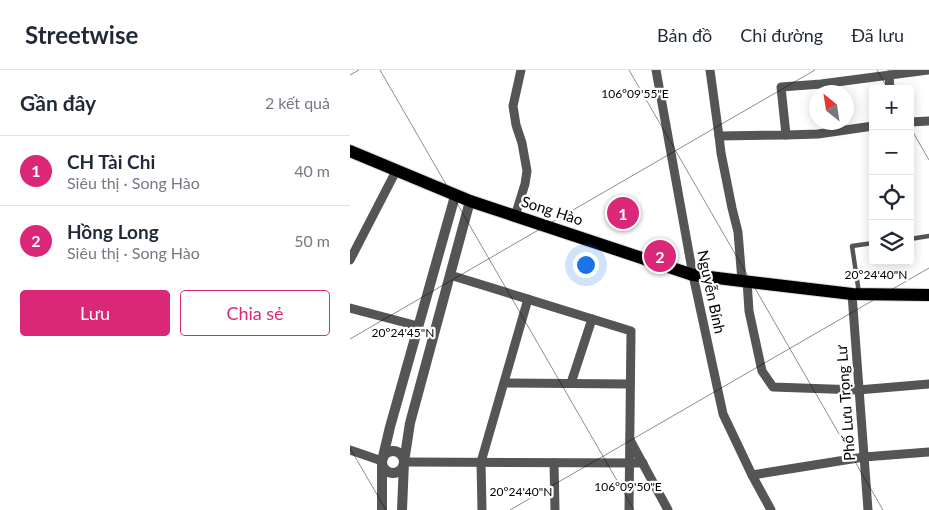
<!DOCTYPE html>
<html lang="vi">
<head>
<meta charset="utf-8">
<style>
  :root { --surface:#fff; --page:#f6f6f7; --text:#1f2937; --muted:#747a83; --line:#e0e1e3; --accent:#db2777 }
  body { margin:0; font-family:Lato,sans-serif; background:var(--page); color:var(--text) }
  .controls { position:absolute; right:15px; top:15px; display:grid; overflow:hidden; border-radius:5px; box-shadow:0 2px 12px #0003 }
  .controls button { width:45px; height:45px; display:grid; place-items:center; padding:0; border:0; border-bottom:1px solid var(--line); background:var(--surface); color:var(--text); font:25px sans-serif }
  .compass { position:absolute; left:459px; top:15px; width:45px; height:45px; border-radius:50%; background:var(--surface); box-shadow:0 2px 12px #0003; rotate:330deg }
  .you { position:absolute; left:235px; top:194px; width:18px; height:18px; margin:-12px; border:4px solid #fff; border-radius:50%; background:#1a73e8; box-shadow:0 0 0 8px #1a73e833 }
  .badge { display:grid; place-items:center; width:32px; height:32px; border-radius:50%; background:var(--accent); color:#fff; font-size:16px; font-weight:700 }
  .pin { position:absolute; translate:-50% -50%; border:2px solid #fff; box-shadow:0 1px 5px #0006 }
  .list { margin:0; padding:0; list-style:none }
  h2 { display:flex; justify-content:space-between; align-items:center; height:65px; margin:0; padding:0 20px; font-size:21px }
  h2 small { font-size:16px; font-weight:400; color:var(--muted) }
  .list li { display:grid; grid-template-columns:32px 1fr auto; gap:15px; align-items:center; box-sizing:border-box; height:70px; padding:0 20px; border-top:1px solid var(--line) }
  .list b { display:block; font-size:19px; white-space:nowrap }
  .list p { margin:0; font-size:16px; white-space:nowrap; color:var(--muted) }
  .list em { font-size:16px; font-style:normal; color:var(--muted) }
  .actions { display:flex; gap:10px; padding:15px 20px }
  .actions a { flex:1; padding:11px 0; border:1px solid var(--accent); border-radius:5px; text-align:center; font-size:18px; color:var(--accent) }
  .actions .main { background:var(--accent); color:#fff }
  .icon { flex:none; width:28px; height:28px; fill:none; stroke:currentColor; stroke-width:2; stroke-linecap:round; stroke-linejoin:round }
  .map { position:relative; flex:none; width:579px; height:440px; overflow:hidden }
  header { display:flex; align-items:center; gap:30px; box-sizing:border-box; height:70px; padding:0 25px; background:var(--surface); border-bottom:1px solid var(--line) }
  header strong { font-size:24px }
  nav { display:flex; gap:28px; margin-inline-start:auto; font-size:18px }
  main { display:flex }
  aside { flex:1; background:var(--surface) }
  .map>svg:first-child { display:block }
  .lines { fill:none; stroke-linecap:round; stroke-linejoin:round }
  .primary-casing { stroke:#dbdbdb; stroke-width:14 }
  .service { stroke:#555; stroke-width:4.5 }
  .minor { stroke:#555; stroke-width:9 }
  .tertiary { stroke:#555; stroke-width:10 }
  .primary { stroke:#000; stroke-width:12 }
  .ticks { fill:none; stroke:#000; stroke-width:1; stroke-opacity:0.45 }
  .labels { text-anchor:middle; stroke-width:4.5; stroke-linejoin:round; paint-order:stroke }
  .street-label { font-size:15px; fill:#000; stroke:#fff }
  .ticks-label { font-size:12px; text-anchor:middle; fill:#000; stroke:#fff; stroke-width:4.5; stroke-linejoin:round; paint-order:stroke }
</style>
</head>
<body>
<header>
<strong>Streetwise</strong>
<nav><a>Bản đồ</a><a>Chỉ đường</a><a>Đã lưu</a></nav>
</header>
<main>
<aside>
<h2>Gần đây<small>2 kết quả</small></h2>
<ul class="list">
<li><span class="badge">1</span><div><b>CH Tài Chi</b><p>Siêu thị · Song Hào</p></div><em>40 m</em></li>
<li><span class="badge">2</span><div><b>Hồng Long</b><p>Siêu thị · Song Hào</p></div><em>50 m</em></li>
</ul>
<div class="actions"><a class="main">Lưu</a><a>Chia sẻ</a></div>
</aside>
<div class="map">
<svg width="579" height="440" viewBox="0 0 579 440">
  <rect width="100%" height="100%" fill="#fff"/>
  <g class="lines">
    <defs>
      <path id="primary" d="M0 81 120 131 343 205 392 211 502 224 579 225"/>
    </defs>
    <use href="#primary" class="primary-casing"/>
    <g class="service">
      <path d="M560 169 579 166"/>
      <path d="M509 223 502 176 523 173"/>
    </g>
    <g class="minor">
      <path d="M306 0 343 205 373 344 402 405 421 440"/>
      <path d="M360 0 369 66"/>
      <path d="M539 5 540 19"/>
      <path d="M560 52 579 51"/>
      <path d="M436 65 468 64 523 56"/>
      <path d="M165 146 175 114 177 101 172 73 166 55 163 36 171 0"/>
      <path d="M0 190 46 101"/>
      <path d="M100 205 281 261 279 440"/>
      <path d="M392 211 388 162 382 138 371 83 369 66 436 65 431 17 471 14 578 0"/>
      <path d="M397 211 399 241 412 301 423 317 508 320 579 314"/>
      <path d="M502 224 518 440"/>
      <path d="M0 238 68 256"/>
      <path d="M154 313 280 314"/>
      <path d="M221 313 242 249"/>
      <path d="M280 370 318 440"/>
      <path d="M0 380 32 391"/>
      <path d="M54 392 293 393"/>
      <path d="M204 393 205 440"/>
      <path d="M402 405 514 387 579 382"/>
      <path d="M132 440 131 392 178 229"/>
    </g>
    <g class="tertiary">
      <circle cx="43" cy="392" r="11"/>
      <path d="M32 440V391L40 357 105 126"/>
      <path d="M52 440 54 392 60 353 120 131"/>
    </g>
    <use href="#primary" class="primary"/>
  </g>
  <path class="ticks" d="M30 0 284 440M279 0 533 440M527 0 538 19M0 5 9 0M560 57 579 90M0 269 465 0M0 378 36 440M160 440 579 198"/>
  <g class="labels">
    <g class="street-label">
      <text transform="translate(202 141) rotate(18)" y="5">Song Hào</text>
      <text transform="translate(361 222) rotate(78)" y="5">Nguyễn Bính</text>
      <text transform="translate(496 333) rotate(-94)" y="5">Phố Lưu Trọng Lư</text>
    </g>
  </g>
  <g class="ticks-label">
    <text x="285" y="28">106°09'55"E</text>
    <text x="526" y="209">20°24'40"N</text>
    <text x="53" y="267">20°24'45"N</text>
    <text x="278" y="421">106°09'50"E</text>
    <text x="171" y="426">20°24'40"N</text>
  </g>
</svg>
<div class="controls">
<button>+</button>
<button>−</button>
<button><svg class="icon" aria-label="locate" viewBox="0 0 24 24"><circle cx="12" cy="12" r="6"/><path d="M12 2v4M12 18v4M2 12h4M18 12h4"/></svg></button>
<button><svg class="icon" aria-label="layers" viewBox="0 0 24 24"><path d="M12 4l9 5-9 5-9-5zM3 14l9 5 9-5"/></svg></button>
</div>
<svg class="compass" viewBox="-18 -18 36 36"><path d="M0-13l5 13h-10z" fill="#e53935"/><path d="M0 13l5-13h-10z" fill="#747a83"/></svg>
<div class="you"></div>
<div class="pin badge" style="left:273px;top:143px">1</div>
<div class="pin badge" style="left:310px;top:186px">2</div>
</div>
</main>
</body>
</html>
